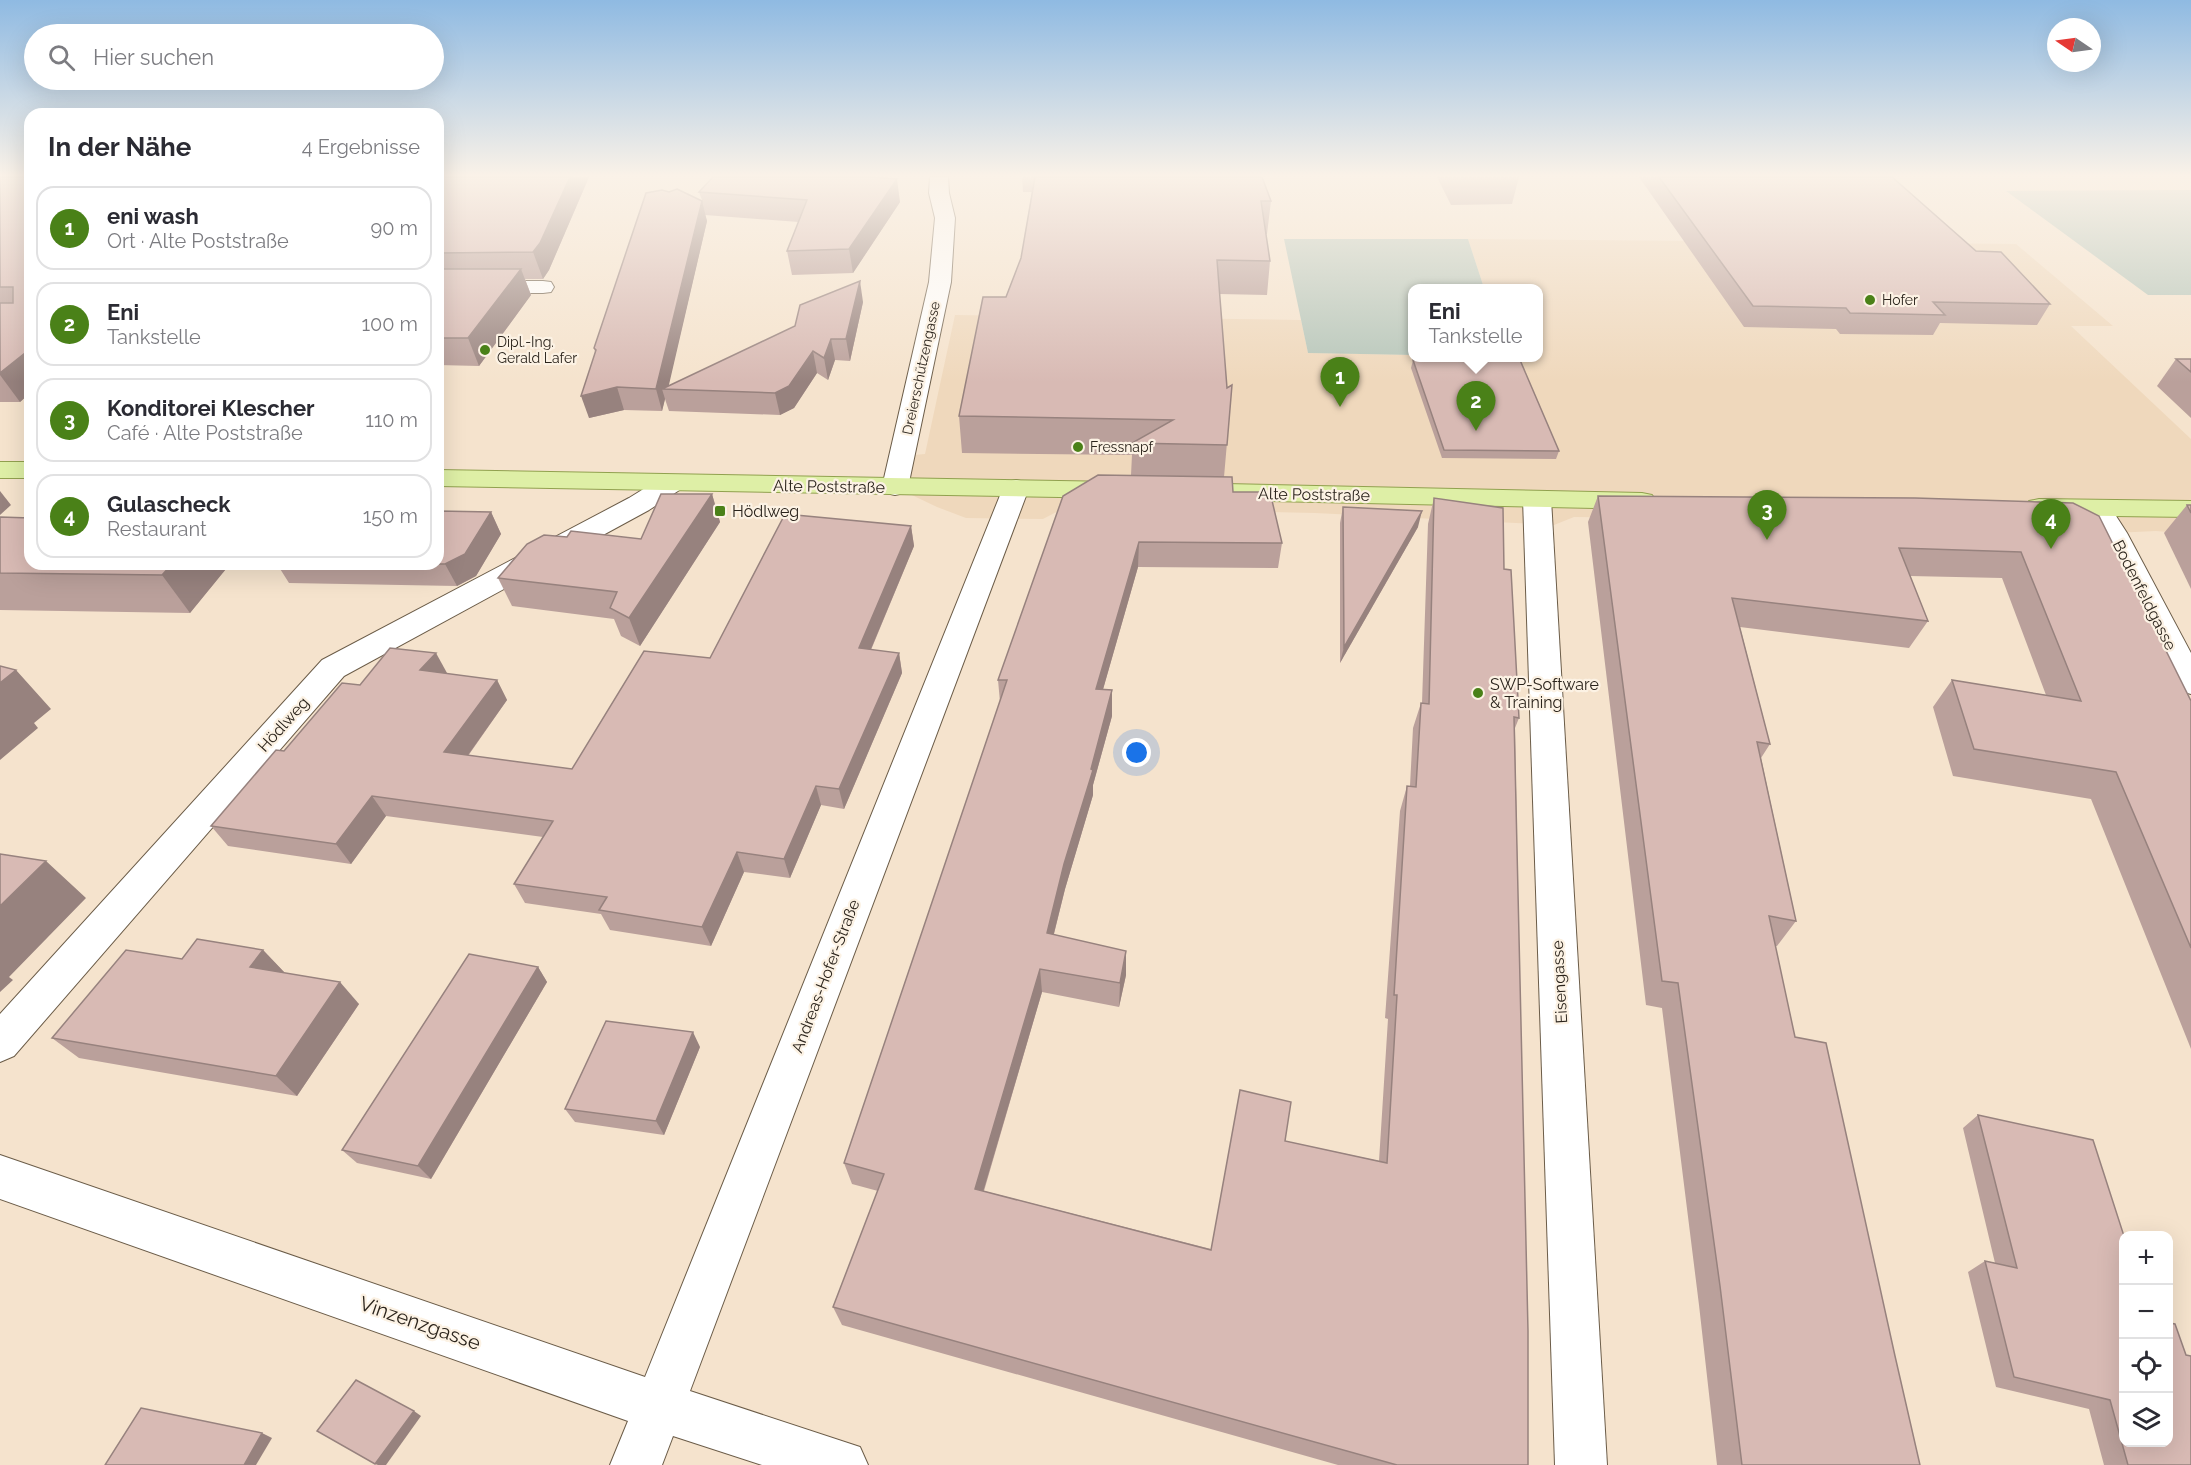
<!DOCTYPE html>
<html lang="de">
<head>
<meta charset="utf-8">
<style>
  :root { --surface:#fff; --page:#f7f7f7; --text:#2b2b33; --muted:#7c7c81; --line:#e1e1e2; --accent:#4a8118 }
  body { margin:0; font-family:Raleway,sans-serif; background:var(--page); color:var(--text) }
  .controls { position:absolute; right:18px; bottom:18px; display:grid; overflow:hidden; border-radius:12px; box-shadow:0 6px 24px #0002 }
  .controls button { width:54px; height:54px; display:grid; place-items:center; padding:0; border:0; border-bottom:2px solid var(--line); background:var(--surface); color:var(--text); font:30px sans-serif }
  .compass { position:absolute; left:2047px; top:18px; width:54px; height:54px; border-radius:50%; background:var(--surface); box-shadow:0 6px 24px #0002; rotate:283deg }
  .you { position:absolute; left:1137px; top:753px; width:21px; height:21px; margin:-15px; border:4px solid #fff; border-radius:50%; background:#1a73e8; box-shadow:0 0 0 9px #1a73e833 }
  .badge { display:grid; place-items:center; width:39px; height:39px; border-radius:50%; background:var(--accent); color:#fff; font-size:20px; font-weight:700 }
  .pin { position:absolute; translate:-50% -50px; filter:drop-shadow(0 2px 3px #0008) }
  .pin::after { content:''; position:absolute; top:32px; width:21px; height:18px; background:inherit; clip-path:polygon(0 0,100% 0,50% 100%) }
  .popup { position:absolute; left:1408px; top:284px; width:135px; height:78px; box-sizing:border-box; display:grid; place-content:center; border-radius:12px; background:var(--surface); filter:drop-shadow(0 2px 4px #0005); font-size:20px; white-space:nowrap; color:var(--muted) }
  .popup b { font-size:22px; color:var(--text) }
  .popup::after { content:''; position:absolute; left:50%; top:100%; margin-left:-12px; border:12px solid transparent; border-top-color:var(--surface) }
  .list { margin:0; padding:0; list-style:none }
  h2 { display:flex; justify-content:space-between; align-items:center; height:78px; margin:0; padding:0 24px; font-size:26px }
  h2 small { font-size:20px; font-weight:400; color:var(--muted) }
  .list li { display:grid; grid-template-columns:39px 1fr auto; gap:18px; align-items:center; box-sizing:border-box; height:84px; margin:0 12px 12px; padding:0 12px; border:2px solid var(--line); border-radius:18px }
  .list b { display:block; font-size:22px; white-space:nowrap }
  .list p { margin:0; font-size:20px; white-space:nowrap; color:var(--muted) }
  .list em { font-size:20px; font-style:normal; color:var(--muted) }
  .icon { flex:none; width:33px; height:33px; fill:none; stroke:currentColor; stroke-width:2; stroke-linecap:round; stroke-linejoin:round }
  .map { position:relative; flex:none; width:2191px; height:1465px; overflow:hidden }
  .search { position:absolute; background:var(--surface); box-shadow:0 6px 24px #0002; left:24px; top:24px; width:420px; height:66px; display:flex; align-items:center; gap:15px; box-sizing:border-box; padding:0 21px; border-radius:33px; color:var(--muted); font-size:22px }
  .panel { position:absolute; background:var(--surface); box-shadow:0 6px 24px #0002; left:24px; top:108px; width:420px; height:462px; border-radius:18px }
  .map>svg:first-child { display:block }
  .built { fill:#efd8bc }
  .green { fill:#b6c6ba }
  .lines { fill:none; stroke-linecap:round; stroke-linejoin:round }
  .minor-casing { stroke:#6b5c48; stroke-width:2 }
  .major-casing { stroke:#91a14f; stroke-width:2 }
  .minor { fill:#fff; fill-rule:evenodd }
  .major { fill:#deefa6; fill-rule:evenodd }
  .wall { fill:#baa09b }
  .shaded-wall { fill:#97827e }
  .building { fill:#d8bab4; stroke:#97827e; stroke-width:1.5 }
  .poi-dot { fill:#4a8118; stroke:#fcf2e4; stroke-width:2 }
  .labels { text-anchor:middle; stroke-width:4.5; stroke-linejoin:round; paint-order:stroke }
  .far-poi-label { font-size:14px; fill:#2b241c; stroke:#fcf2e4; text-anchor:start }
  .far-street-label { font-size:14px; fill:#2b241c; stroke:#fcf2e4 }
  .street-label { font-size:16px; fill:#2b241c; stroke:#fcf2e4 }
  .poi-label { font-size:16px; fill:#2b241c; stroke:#fcf2e4; text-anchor:start }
  .near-street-label { font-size:20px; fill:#2b241c; stroke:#fcf2e4 }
</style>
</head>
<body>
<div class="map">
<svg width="2191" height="1465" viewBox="0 0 2191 1465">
  <rect width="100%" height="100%" fill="#f5e3cd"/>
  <path class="built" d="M1468 239 2016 244 2113 326H2071L2191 439V534L2156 531 2113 533 2031 522 1574 517 1554 525 1315 513 1064 508 1043 519 966 518 937 507 895 487 902 456 925 454 955 315 1301 320 1308 353 1413 355V358H1539V288H1484Z"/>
  <g class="green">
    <path d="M2191 190V295H2148L2006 191Z"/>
    <path d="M1284 239H1468L1484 288H1413V355L1308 353Z"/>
  </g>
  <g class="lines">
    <defs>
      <g id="minor">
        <path d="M930 177H948L949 193 955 218 951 282 908 487 904 493 895 495 886 493 882 487 929 282 935 218 929 193Z"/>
        <path d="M438 281H543L551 282 554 287 551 292 543 293H438Z"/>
        <path d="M672 475 681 477 685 483 681 489 649 510 344 676 14 1056 0 1062V1014L322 660 629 498 663 477Z"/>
        <path d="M1016 480 1025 482 1029 488 690 1391 860 1447 868 1465H762L673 1436 662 1465H610L628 1421 0 1199V1155L645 1377 1003 488 1007 482Z"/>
        <path d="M1537 491 1547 493 1551 499 1607 1465H1555L1523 499 1527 493Z"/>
        <path d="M2097 500 2107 502 2127 533 2191 653V694L2180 691 2175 683 2099 533 2083 508 2087 502Z"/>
      </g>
      <g id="major">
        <rect x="0" y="462" width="30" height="16"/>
        <path d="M438 470 1117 482 1126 484 1130 490 1126 496 1117 498 438 486Z"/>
        <path d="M1226 484 1642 493 1652 495 1656 501 1652 507 1642 509 1226 500 1217 498 1213 492 1217 486Z"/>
        <path d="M2039 499 2191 501V517L2039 515 2029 513 2025 507 2029 501Z"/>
      </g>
    </defs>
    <use href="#minor" class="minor-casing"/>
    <use href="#major" class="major-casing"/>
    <use href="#minor" class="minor"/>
    <use href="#major" class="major"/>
  </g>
  <g class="wall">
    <path d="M0 177H30V393L20 402H0Z"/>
    <path d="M438 177H589L549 270 543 279H525L531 295 479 366 438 365Z"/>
    <path d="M1022 177H1262L1271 201 1267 234H1266L1270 261 1267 295 1219 294 1227 388 1232 385 1224 477 1233 492 1282 543 1278 568 1138 567 1103 689 1112 690V716L1093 785V795L1065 889 1054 934 1126 975 1119 1007 1042 992 984 1191 1211 1249 1285 1141 1379 1161 1388 1019 1385 1018 1400 811 1407 786H1410L1413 728 1421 703H1422L1428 524 1434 498 1504 569 1519 718 1515 728 1528 1465H1338L842 1325 833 1307 878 1191 852 1184 844 1163 1000 702 998 680 1131 475 1132 455 962 453 959 416 1021 258 1032 192H1023Z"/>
    <path d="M1437 177H1519L1512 204 1451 205Z"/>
    <path d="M1639 177H1892L1976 251 2050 304 2037 325 1940 323 1933 335 1840 334 1836 329 1744 327Z"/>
    <path d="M699 192 900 202 853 273 792 275 787 251 799 222 705 215 707 221 668 386 863 302 850 361 835 360 828 380 817 373 794 408 780 415 669 411 665 399 662 411 624 410 589 418 595 352 594 348 702 200Z"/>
    <path d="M2176 359H2191V418L2157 386Z"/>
    <path d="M1413 360 1559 451 1556 459 1442 458 1411 368Z"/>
    <path d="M712 494 720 522 640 646 621 636 614 619 512 606 498 578 567 537 641 539Z"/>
    <path d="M1598 496 2073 503 2191 701V1049L2091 799 1953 776 1933 707 1952 680 2046 695 2002 578 1910 576 1928 621 1909 648 1740 627 1770 744 1761 758 1796 921 1777 946H1775L1795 1037 1895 1356 1920 1465H1717L1699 1305 1662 1008 1646 1005 1588 522Z"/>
    <path d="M2187 505H2191V589L2164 533Z"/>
    <path d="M1343 507 1418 527 1340 663V523Z"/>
    <path d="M491 512 501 534 476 576 457 586 289 583 277 564H438Z"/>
    <path d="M0 517 230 564 190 613 0 610Z"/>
    <path d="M911 526 914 546 871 650 899 653 902 673 844 809 821 805 790 878 744 872 711 946 610 930 601 914 525 903 514 884 543 837 386 816 351 864 228 846 211 826 284 751 360 685 447 673 446 674 497 680 507 700 468 756 572 769 710 658Z"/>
    <path d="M263 950 284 972 283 973 359 1004 297 1096 79 1058 52 1038 182 959Z"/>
    <path d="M538 967 547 982 431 1179 357 1163 342 1150Z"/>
    <path d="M700 1047 664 1135 575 1122 565 1109Z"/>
    <path d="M1978 1115 2191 1465H2104L2089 1409 1996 1387 1968 1272 1985 1261 1995 1263 1963 1128Z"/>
  </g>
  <g class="shaded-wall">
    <path d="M570 177H589L549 270 543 279 533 252Z"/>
    <path d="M897 179 900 202 853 273 849 249Z"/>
    <path d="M702 201 707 221 668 389H662L665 399 662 411 656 389Z"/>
    <path d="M521 269 531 295 479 366 468 338Z"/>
    <path d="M860 281 863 302 850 361 846 339Z"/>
    <path d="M831 339 835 360 828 380 824 358Z"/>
    <path d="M30 349V393L20 402 0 375V373Z"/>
    <path d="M813 351 817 373 794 408 780 415 775 393Z"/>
    <path d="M617 387 624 410 589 418 581 396Z"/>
    <path d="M0 491 11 505 0 515Z"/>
    <path d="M712 494 720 522 640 646 629 618Z"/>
    <path d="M1422 511 1418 527 1340 663 1344 647Z"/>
    <path d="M491 512 501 534 476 576 457 586 445 564Z"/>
    <path d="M911 526 914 546 863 668 859 648Z"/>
    <path d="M1139 542 1138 567 1096 714V689Z"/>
    <path d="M172 564H230L190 613 162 575Z"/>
    <path d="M436 653 447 673 432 691 420 670Z"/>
    <path d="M899 653 902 673 844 809 839 789Z"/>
    <path d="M16 670 51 709 34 723 38 728 0 760V683Z"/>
    <path d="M497 680 507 700 456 772 444 752Z"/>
    <path d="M1112 690V716L1093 785V795L1065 889 1048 957 1047 933 1064 864Z"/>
    <path d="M816 786 821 805 790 878 784 859Z"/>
    <path d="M372 796 386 816 351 864 336 844Z"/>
    <path d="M737 852 744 872 711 946 702 927Z"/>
    <path d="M46 861 86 898 9 977 13 980 0 992V906Z"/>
    <path d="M263 950 284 972 271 989 250 967Z"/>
    <path d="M1126 951V975L1119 1007 1120 983Z"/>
    <path d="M538 967 547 982 431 1179 418 1166Z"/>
    <path d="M1040 969 1042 992 978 1209 975 1189Z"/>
    <path d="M340 982 359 1004 297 1096 276 1076Z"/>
    <path d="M693 1032 700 1047 664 1135 656 1121Z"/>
    <path d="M414 1411 421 1416 386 1465H378L375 1464Z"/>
    <path d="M262 1433 272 1438 256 1465H244Z"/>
  </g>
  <g class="building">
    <path d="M0 177H30V349L0 373V303H13V287H0Z"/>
    <path d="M438 177H570L540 243 533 252 438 253Z"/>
    <path d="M713 177H869L897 179 849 249 787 251 807 200 699 192Z"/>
    <path d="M1035 177H1262L1271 201H1261L1270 261 1217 260 1227 388 1232 385 1227 445 1132 443 1173 420 959 416 983 297H1006L1021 258Z"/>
    <path d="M1659 177H1892L1976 251 2001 252 2050 304 1933 302 1945 315 1850 313 1846 308 1753 306Z"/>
    <path d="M677 189 702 201 656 389 617 387 581 396 596 350 594 348 646 193 662 190 669 192Z"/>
    <path d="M438 269H521L468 338H438Z"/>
    <path d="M860 281 846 339H831L824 358 813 351 789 386 775 393 662 389 795 326 800 305Z"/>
    <path d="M2176 359H2191V372Z"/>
    <path d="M1413 360H1520L1559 451 1444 450Z"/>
    <path d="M1098 475 1232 477 1233 492H1270L1282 543 1139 542 1096 689 1112 690 1091 769 1093 770 1064 864 1047 933 1126 951 1120 983 1040 969 975 1189 1211 1250 1240 1090 1291 1102 1285 1141 1387 1163 1397 995H1394L1407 786 1416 787 1421 703 1429 704 1434 498 1503 508 1504 569 1511 570 1519 718 1514 717 1528 1331V1465H1397L833 1307 884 1174 844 1163 1007 680H998L1063 496Z"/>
    <path d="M661 494H712L629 618 610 608 617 592 498 578 527 544 544 535 567 537 571 531 641 539Z"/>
    <path d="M1598 496 1915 498 2073 503 2099 516 2191 701V948L2116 772 1974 749 1952 680 2081 701 2021 552 1899 548 1928 621 1732 598 1770 744 1757 742 1796 921 1769 916 1795 1037 1826 1043 1895 1356 1920 1465H1742L1720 1286 1678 983 1662 981Z"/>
    <path d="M2187 505H2191V513Z"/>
    <path d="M1343 507 1422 511 1344 647Z"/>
    <path d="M438 511 491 512 465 554 445 564H438Z"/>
    <path d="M785 514 911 526 859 648 899 653 839 789 816 786 784 859 737 852 702 927 599 910 607 897 514 884 553 821 372 796 336 844 211 826 276 750 284 751 342 683 360 685 390 648 436 653 420 670 497 680 444 752 572 769 644 651 710 658Z"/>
    <path d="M0 517 30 518V564H172L162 575 0 573Z"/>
    <path d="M0 666 16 670 0 683Z"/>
    <path d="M0 854 46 861 0 906Z"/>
    <path d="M197 939 263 950 250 967 340 982 276 1076 52 1038 126 950 182 959Z"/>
    <path d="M469 954 538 967 418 1166 342 1150Z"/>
    <path d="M606 1021 693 1032 656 1121 565 1109Z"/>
    <path d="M1978 1115 2093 1140 2124 1236V1443H2169V1323L2175 1324 2186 1355 2191 1356V1465H2128L2110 1400 2014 1377 1985 1261 2017 1268Z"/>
    <path d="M356 1380 414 1411 375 1464 317 1431Z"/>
    <path d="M141 1408 262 1433 244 1465H105Z"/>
  </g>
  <linearGradient id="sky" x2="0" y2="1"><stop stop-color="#8fbae2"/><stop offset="0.46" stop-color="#faf2e8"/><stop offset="1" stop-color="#faf2e8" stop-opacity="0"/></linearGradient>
  <rect width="2191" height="382" fill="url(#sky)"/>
  <g class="poi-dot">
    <circle cx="1870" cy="300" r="6"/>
    <circle cx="485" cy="350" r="6"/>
    <circle cx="1078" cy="447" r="6"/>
    <rect x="714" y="505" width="12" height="12" rx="3"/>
    <circle cx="1478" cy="693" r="6"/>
  </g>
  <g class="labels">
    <g class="far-poi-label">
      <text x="1882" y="305">Hofer</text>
      <text x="497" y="347">Dipl.-Ing.<tspan x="497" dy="16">Gerald Lafer</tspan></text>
      <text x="1090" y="452">Fressnapf</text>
    </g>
    <g class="far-street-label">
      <text transform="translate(921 368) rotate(-78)" y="5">Dreierschützengasse</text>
    </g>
    <g class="street-label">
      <text transform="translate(829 486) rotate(1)" y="6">Alte Poststraße</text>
      <text transform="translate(1314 494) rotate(1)" y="6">Alte Poststraße</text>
      <text transform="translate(2145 595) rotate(63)" y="6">Bodenfeldgasse</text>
      <text transform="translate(283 724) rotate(-48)" y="6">Hödlweg</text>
      <text transform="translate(825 976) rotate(-69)" y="6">Andreas-Hofer-Straße</text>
      <text transform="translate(1559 982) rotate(-93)" y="6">Eisengasse</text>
    </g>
    <g class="poi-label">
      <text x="732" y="517">Hödlweg</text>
      <text x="1490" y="690">SWP-Software<tspan x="1490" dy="18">&amp; Training</tspan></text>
    </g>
    <g class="near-street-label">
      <text transform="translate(420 1323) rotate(19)" y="7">Vinzenzgasse</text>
    </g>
  </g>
</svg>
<div class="controls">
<button>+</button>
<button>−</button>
<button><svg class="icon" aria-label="locate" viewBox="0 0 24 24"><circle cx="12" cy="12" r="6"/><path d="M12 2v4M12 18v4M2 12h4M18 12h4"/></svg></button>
<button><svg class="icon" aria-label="layers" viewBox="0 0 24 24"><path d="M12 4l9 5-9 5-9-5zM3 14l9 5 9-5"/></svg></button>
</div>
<svg class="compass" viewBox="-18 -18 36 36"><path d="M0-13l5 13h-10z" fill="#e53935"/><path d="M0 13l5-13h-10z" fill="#7c7c81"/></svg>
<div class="you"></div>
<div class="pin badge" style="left:1340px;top:407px">1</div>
<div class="pin badge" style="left:1476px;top:431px">2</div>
<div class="popup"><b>Eni</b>Tankstelle</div>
<div class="pin badge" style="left:1767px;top:540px">3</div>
<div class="pin badge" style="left:2051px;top:549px">4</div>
<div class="search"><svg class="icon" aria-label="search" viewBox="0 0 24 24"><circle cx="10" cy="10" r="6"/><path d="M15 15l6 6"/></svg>Hier suchen</div>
<section class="panel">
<h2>In der Nähe<small>4 Ergebnisse</small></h2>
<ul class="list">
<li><span class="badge">1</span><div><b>eni wash</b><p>Ort · Alte Poststraße</p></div><em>90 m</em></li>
<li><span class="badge">2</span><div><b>Eni</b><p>Tankstelle</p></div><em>100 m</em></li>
<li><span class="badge">3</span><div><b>Konditorei Klescher</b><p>Café · Alte Poststraße</p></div><em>110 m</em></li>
<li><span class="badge">4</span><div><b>Gulascheck</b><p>Restaurant</p></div><em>150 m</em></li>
</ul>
</section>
</div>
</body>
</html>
